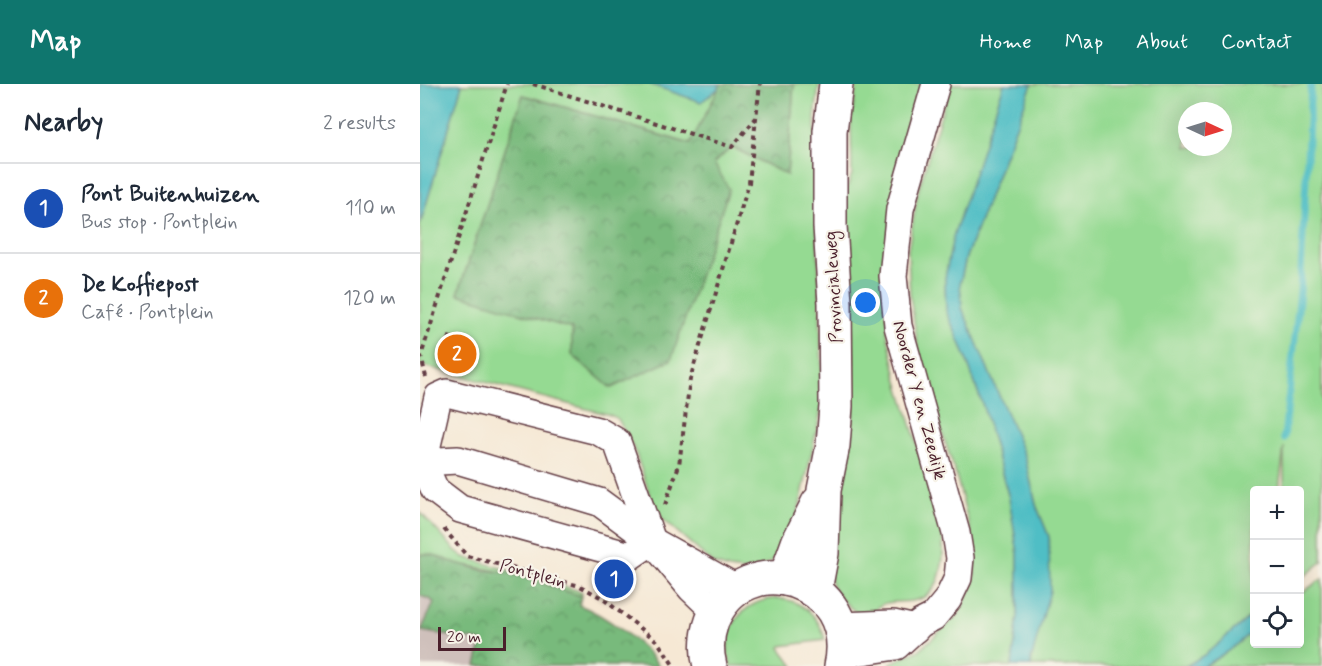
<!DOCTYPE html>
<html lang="en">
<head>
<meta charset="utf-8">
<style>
  :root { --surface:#fff; --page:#f6f6f7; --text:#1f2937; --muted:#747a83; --line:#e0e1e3; --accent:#0f766e }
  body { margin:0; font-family:Mynerve,sans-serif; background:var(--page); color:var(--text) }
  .controls { position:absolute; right:18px; bottom:18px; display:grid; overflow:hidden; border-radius:6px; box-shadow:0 6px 24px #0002 }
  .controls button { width:54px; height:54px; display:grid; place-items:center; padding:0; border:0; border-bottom:2px solid var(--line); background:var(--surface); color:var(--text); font:30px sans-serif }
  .compass { position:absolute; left:758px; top:18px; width:54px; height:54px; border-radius:50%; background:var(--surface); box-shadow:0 6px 24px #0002; rotate:94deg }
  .scale { position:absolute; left:18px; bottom:15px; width:68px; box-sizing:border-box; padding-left:6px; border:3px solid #4a1f2b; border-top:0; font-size:16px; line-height:21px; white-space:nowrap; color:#4a1f2b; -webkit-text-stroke:4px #f7f3e8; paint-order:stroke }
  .you { position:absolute; left:446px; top:219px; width:21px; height:21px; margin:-15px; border:4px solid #fff; border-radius:50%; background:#1a73e8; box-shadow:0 0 0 9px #1a73e833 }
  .badge { display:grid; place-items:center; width:39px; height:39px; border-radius:50%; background:var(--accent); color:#fff; font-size:20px; font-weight:700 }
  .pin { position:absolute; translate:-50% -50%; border:3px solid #fff; box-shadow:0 2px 6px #0006 }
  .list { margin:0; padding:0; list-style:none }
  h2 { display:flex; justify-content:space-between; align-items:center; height:78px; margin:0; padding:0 24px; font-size:26px }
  h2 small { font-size:20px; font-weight:400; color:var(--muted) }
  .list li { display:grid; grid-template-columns:39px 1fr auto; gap:18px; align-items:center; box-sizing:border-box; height:90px; padding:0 24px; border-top:2px solid var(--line) }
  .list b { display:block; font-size:22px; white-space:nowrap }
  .list p { margin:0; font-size:20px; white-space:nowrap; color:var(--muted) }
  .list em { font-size:20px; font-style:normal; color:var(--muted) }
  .icon { flex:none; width:33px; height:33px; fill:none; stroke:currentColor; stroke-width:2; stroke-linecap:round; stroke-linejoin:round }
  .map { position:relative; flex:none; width:902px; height:582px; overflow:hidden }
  header { display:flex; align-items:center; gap:36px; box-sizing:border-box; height:84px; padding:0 30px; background:var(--accent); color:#fff }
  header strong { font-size:28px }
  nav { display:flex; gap:33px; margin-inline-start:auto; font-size:21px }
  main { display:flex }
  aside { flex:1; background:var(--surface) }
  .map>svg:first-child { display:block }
  .industrial { fill:#cfc0bb }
  .green { fill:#95da92; stroke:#707c5e; stroke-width:1.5; fill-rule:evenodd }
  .forest { fill:url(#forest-crowns); stroke:#616c54; stroke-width:1.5 }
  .water { fill:#50bec5; stroke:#4d6e78; stroke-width:1.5 }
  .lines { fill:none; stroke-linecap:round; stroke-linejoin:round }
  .stream { stroke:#50bec5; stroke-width:7 }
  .building { fill:url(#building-hatch) }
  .minor-casing { stroke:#643d44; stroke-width:30 }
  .major-casing { stroke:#643d44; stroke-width:36 }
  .path { stroke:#643d44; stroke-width:4; stroke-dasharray:4.5 4.5; stroke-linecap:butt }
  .minor { stroke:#fff; stroke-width:27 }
  .major { stroke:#fff; stroke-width:33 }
  .labels { text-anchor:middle; stroke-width:4.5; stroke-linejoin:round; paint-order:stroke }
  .street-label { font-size:18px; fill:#4a1f2b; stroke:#f7f3e8 }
</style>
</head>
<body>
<header>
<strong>Map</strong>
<nav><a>Home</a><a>Map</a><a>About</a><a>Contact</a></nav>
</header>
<main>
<aside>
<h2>Nearby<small>2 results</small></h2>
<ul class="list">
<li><span class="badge" style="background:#1a4fb4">1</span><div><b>Pont Buitenhuizen</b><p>Bus stop · Pontplein</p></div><em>110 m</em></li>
<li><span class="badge" style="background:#e8710a">2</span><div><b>De Koffiepost</b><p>Café · Pontplein</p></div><em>120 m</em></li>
</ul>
</aside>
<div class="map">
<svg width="902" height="582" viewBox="0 0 902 582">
  <defs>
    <pattern id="forest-crowns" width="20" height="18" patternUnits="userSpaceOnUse" patternTransform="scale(1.5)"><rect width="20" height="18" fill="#78ba7c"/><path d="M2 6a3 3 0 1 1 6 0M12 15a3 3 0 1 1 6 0" fill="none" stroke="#649766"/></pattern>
    <pattern id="building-hatch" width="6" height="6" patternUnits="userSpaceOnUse" patternTransform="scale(1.5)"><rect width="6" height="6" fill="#d5ac80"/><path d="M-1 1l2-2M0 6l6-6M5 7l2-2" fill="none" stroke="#af8b69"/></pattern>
  </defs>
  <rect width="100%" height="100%" fill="#f7f3e8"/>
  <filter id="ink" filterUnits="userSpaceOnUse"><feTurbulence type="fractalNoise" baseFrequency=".0167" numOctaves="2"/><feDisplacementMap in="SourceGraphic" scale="12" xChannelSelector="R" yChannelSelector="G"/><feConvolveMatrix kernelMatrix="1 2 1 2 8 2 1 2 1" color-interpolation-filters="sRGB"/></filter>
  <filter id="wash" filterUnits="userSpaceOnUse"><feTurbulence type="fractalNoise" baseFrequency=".008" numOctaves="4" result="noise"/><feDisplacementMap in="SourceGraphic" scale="24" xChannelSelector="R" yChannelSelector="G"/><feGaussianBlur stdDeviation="1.35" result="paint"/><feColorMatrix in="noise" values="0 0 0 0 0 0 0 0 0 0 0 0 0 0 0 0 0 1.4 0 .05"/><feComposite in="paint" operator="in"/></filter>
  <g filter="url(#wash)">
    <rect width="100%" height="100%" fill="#f6e8d4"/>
    <path class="industrial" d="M0 512 10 515 14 519 1 547 62 557 56 582H0Z"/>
    <g class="green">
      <path d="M42 0H229L281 18 299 4 301 0 271 60 103 11 38 210 294 79 312 63 367 91 374 0H399L395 33V72L403 318 378 429 362 466 353 477 338 484 324 487 309 485 294 480 236 429 215 367 198 335 190 331 0 281V141Z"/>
      <path d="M437 0H508L467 248 477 294 521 439C525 466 527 512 492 517 478 519 462 515 453 528L437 529C424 519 410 506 409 489 408 466 415 443 420 421 425 398 430 373 432 349 437 270 427 191 424 112L432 90 431 37Z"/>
      <path d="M530 0H584L534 153 525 194 526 227 542 263 563 322 589 414 598 470V532L592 582H470V579L498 567 539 530 554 497 556 467 536 391 502 288 490 212 488 166 498 108Z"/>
      <path d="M612 0H902V478L880 496V406H864V363L859 406H834V529L786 570 766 582H611L629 453 616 421 605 373 542 224 540 200 546 173ZM767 27H803V63H767Z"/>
      <path d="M0 428 35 466 44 473 156 506 162 509 161 512 89 489 39 480 9 470 0 472Z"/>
      <path d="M902 495V582H784L808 567 834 546V560H880V510Z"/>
      <path d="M357 514C382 516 400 532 405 556L361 562 360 564 374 582H311C299 547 321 517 357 514Z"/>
    </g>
    <g class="forest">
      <path d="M301 0H374L367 91 312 63 294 79 309 105 251 276 191 304 152 271V245L38 210 103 11 270 60Z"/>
      <path d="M3 470 14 471 32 478 63 486 89 489 161 512 159 521C184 530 224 560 239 582H56L62 557 1 547 14 519 10 515 0 512V472Z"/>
    </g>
    <g class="water">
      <path d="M0 0H42L0 141Z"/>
      <path d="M229 0H300L299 4 281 18Z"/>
      <path d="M584 0H612L546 173 540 200 542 224 605 373 616 421 629 453 630 507 611 576V582H592L598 532V470L589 414 563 322 542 263 526 227 525 194 533 153Z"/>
      <path d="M834 529V546L808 567 784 582H766L786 570Z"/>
    </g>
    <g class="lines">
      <path class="stream" d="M864 354 880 207 891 0"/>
    </g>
    <g id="blocks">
      <path class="building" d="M29 252 55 260 46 287 21 279Z"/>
    </g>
  </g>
  <g filter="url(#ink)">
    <use href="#blocks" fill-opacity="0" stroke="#643d44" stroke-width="1.5"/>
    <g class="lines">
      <defs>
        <g id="minor">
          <path d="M0 378 38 376 179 418 232 457 318 505"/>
          <path d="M3 379 18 313 27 309 178 347 197 358 232 457 271 504 296 528"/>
          <path d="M3 379 15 406 40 425 210 472 232 457"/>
          <path d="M420 542 473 540 495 545"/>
          <path d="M423 570 476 562 501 539 513 533 528 515 538 494 540 474 536 449 478 242 473 192 480 125 516 0"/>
        </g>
        <g id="major">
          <path d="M365 495 378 459 398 419"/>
          <path d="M395 506 402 469 404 406 413 361 416 322 415 219 410 142V47L416 0"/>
          <path d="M290 582C286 567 287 551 292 537 325 458 440 496 421 582"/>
        </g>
      </defs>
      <use href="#minor" class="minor-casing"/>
      <use href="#major" class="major-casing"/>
      <g class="path">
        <path d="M113 0 312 63 336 34 340 0"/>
        <path d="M6 293 1 272 87 0"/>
        <path d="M245 421 259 381 270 295 329 99 336 34"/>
        <path d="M24 445 47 472 160 502 182 514 237 557 254 582"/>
      </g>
      <use href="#minor" class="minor"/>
      <use href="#major" class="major"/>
    </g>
  </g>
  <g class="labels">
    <g class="street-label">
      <text transform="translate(413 203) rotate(-93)" y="6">Provincialeweg</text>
      <text transform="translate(500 316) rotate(75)" y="6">Noorder Y en Zeedijk</text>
      <text transform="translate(113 489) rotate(15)" y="6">Pontplein</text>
    </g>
  </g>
</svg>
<div class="controls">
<button>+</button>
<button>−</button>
<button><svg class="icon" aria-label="locate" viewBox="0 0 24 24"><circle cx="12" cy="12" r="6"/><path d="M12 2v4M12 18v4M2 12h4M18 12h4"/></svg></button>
</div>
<svg class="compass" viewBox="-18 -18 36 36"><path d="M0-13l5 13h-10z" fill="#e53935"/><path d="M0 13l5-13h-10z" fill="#747a83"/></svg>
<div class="scale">20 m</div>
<div class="you"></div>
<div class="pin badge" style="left:194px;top:495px;background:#1a4fb4">1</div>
<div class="pin badge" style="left:37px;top:270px;background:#e8710a">2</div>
</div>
</main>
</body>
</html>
